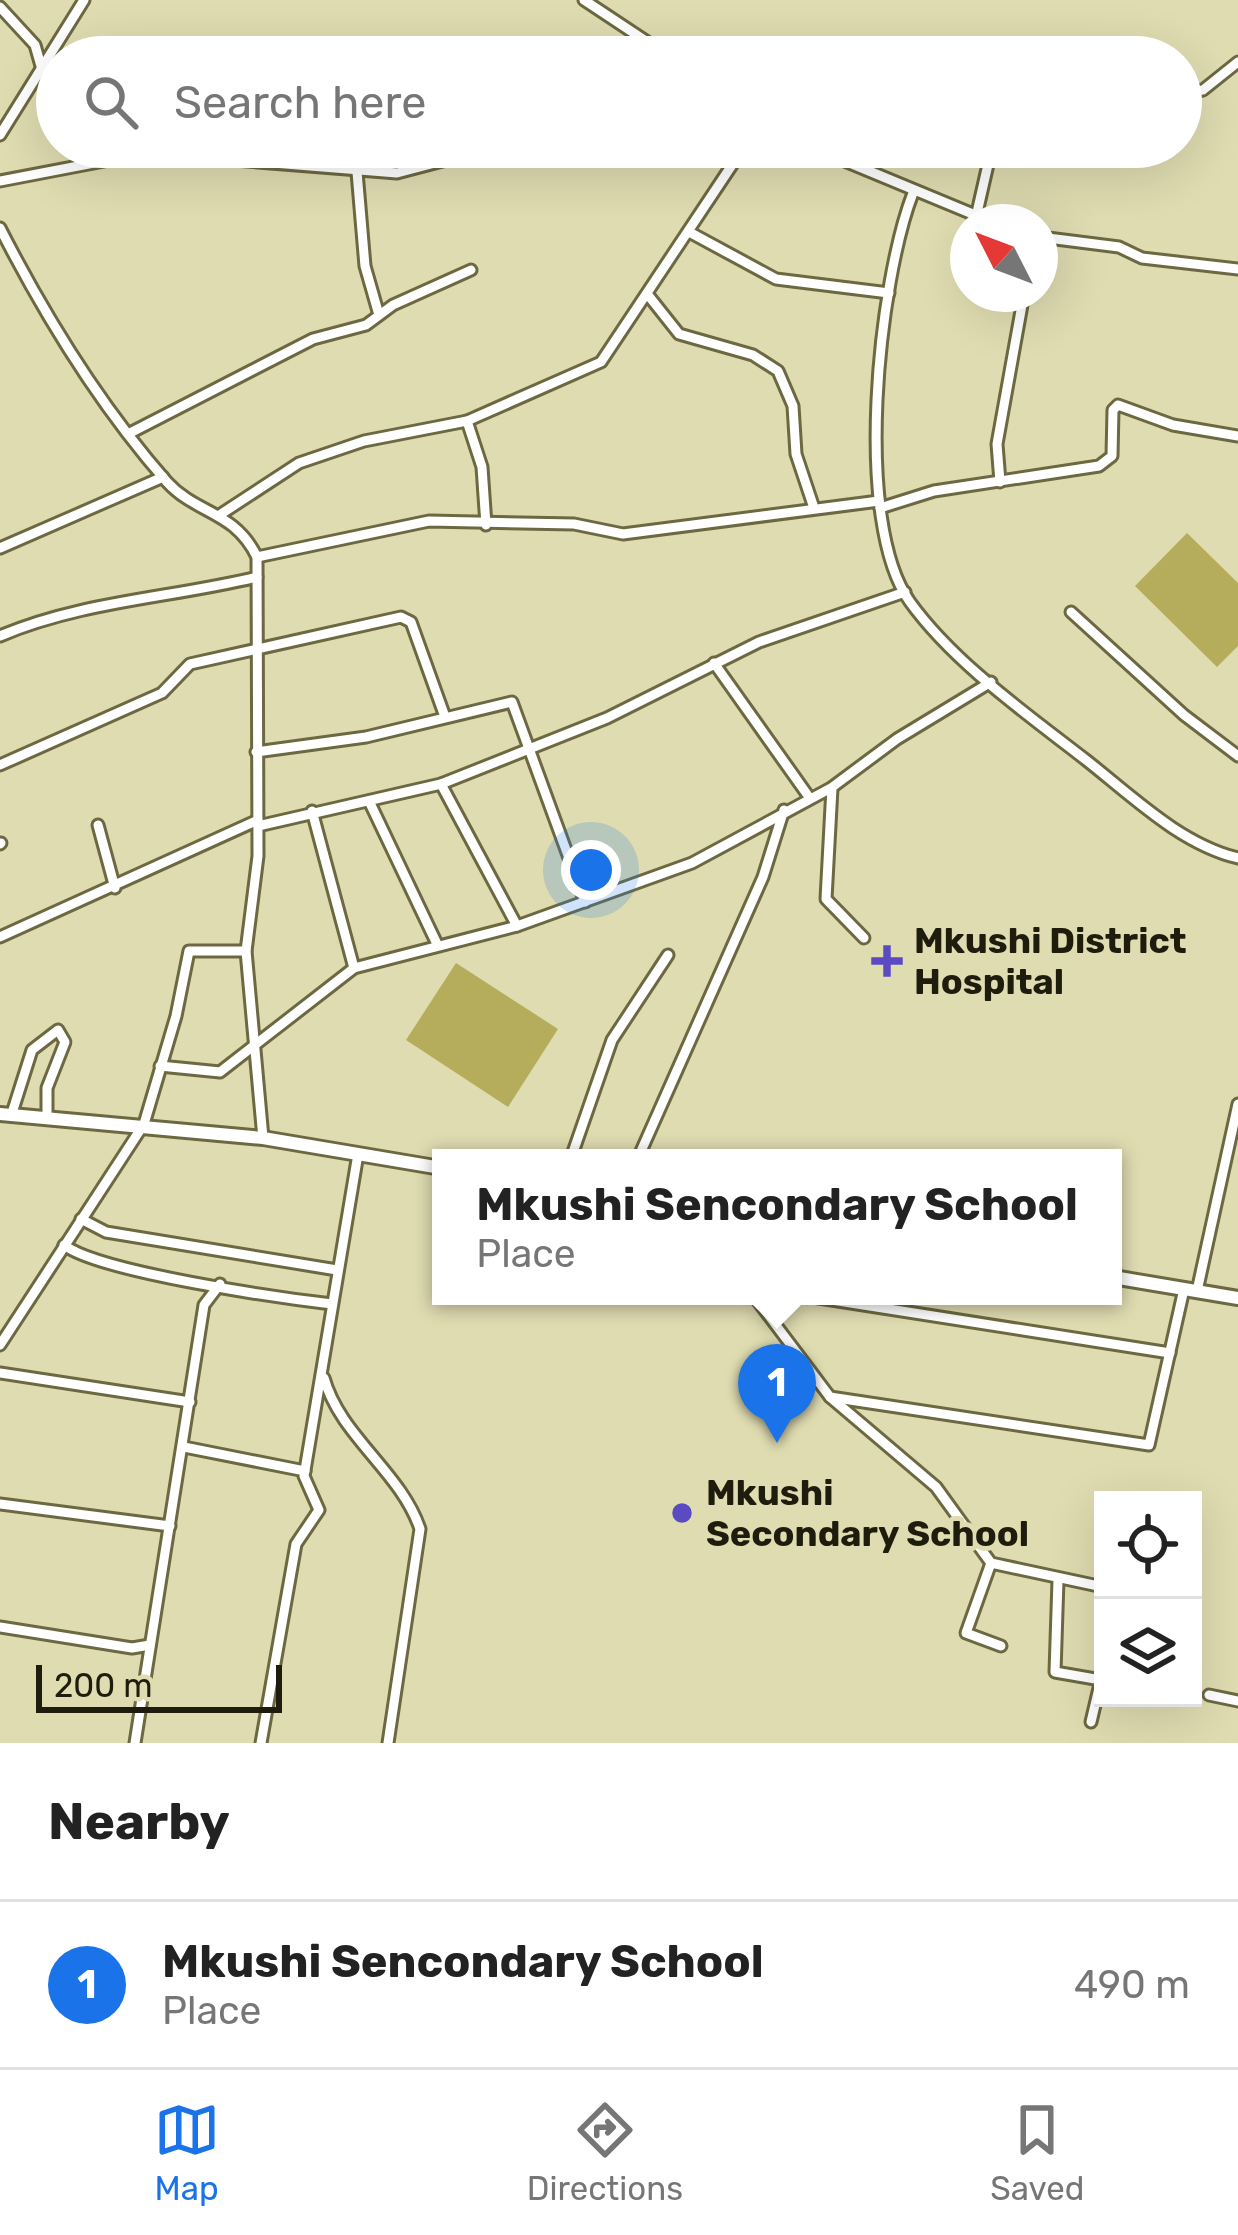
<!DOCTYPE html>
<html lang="en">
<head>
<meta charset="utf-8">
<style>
  :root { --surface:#fff; --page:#f6f6f6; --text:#222; --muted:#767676; --line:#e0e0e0; --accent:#1a73e8 }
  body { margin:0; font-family:Rubik,sans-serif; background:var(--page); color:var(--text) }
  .controls { position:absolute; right:36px; bottom:36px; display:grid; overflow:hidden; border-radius:0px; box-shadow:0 12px 48px #0002 }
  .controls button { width:108px; height:108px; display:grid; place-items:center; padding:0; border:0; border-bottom:3px solid var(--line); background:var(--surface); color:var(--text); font:60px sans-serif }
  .compass { position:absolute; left:950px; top:204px; width:108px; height:108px; border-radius:50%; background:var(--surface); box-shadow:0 12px 48px #0002; rotate:312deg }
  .scale { position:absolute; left:36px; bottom:30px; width:246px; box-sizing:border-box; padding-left:12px; border:6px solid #1e1d0d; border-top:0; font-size:33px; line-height:42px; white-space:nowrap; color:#1e1d0d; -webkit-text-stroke:9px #dfdcb1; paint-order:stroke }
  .you { position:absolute; left:591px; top:870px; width:42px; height:42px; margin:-30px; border:9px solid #fff; border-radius:50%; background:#1a73e8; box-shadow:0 0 0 18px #1a73e833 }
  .badge { display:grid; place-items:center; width:78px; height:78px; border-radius:50%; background:var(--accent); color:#fff; font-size:39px; font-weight:700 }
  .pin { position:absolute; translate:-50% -99px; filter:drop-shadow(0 3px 6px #0008) }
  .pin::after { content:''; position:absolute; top:63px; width:42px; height:36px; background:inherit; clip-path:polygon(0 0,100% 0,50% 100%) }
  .popup { position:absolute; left:432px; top:1149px; width:690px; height:156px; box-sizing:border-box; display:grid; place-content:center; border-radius:0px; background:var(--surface); filter:drop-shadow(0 3px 9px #0005); font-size:39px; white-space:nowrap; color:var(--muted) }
  .popup b { font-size:45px; color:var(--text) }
  .popup::after { content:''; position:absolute; left:50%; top:100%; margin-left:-24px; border:24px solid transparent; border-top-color:var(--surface) }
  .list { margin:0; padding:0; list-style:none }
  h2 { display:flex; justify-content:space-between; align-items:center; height:156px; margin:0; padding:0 48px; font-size:51px }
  h2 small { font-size:39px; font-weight:400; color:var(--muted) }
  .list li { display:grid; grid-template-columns:78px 1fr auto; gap:36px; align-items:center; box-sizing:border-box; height:168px; padding:0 48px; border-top:3px solid var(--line) }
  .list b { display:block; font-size:45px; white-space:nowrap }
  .list p { margin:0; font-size:39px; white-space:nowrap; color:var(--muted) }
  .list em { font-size:39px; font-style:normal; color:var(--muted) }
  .icon { flex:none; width:66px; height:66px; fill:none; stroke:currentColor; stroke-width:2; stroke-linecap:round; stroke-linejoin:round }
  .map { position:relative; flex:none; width:1238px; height:1743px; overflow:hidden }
  .search { position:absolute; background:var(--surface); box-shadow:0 12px 48px #0002; left:36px; right:36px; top:36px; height:132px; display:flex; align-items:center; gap:30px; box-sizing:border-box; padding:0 42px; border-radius:66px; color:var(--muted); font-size:45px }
  .sheet { height:324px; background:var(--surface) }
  nav { display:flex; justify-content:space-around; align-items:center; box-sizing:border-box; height:168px; border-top:3px solid var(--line); background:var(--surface); font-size:33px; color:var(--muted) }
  nav a { display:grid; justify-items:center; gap:6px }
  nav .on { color:var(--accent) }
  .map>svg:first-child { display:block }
  .green { fill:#b5ad5b }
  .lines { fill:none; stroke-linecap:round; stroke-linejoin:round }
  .street-casing { stroke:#6c6841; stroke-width:15 }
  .secondary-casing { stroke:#6c6841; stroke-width:18 }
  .street { stroke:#fff; stroke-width:9 }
  .secondary { stroke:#fff; stroke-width:12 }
  .poi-dot { fill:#5a4bc3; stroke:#dfdcb1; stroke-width:4.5 }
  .labels { text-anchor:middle; stroke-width:10; stroke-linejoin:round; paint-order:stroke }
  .poi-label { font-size:36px; font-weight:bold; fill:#1e1d0d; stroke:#dfdcb1; text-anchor:start }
</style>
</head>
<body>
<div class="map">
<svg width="1238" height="1743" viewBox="0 0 1238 1743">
  <rect width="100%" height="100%" fill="#dfdcb1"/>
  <g class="green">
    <path d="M1187 533 1238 583V646L1217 667 1135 586Z"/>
    <path d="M456 963 558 1029 508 1107 406 1040Z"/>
  </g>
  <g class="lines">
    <defs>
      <g id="street">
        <path d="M584 0 670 57"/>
        <path d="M0 7 35 45 41 66"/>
        <path d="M1181 93 1203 90 1238 62"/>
        <path d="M0 135 84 0"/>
        <path d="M811 147 992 222"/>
        <path d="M357 172 365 266 379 315"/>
        <path d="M0 181 146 153 397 173 496 147"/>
        <path d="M913 193C879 281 852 521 910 602 954 663 1027 714 1086 760 1132 796 1180 844 1238 858"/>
        <path d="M976 217 992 147"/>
        <path d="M0 228C45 316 101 407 167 482 197 515 234 510 257 557L258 856 246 951 263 1138"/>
        <path d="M691 233 776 279 889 293"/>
        <path d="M1040 237 1119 247 1142 258 1238 269"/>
        <path d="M648 295 679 334 753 355 778 371 793 406 796 454 813 505"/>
        <path d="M467 421 482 467 486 525"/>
        <path d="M130 433 313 339 366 325 393 305 471 270"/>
        <path d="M1000 482 997 444 1024 294"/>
        <path d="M880 508 934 491 1099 466 1112 456 1113 410 1118 405 1173 425 1238 436"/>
        <path d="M221 514 299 463 364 441 467 421 601 362 744 147"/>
        <path d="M0 548 163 477"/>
        <path d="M257 557 429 521 574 524 623 534 879 501"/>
        <path d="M1071 612 1184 715 1238 756"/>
        <path d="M0 636C82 601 171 598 257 577"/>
        <path d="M714 663 809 797"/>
        <path d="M256 752 366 737 512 702 585 902"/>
        <path d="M0 765 162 693 190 664 401 617 411 622 444 714"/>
        <path d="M441 784 517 926"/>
        <path d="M832 788 826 899 864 938"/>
        <path d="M369 801 437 944"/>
        <path d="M312 811 354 968"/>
        <path d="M98 825 115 888"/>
        <path d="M258 826 441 784 607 718 759 642 905 592"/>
        <path d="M0 844 1 843"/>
        <path d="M0 937 258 820"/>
        <path d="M160 1066 220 1072 354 968 517 926 692 863 831 788 897 739 991 682"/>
        <path d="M12 1113 32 1050 58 1030 65 1042 47 1088V1115"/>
        <path d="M571 1158 612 1040 668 955"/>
        <path d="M638 1158 763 877 784 810"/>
        <path d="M81 1219 106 1232 337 1270"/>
        <path d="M64 1245C99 1272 280 1298 332 1304"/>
        <path d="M1197 1291 1238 1104"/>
        <path d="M754 1296 830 1397 936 1487 991 1563 1103 1587"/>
        <path d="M806 1296 1170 1353"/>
        <path d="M0 1345 144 1124 176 1016 189 951H246"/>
        <path d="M0 1373 190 1402"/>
        <path d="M324 1378C340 1436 401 1472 420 1529L388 1743"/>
        <path d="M830 1397 1149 1445 1184 1289"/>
        <path d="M184 1447 305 1471"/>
        <path d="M0 1504 170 1526"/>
        <path d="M991 1563 966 1633 1001 1646"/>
        <path d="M1058 1580 1055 1672 1101 1680"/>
        <path d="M0 1627 132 1648 150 1645"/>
        <path d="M1209 1695 1238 1701"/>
        <path d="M1091 1722 1103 1671"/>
        <path d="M135 1743 204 1305 220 1284"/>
        <path d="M261 1743 296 1544 319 1510 304 1476 358 1154"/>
      </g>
      <g id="secondary">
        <path d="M0 1114 263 1138 441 1168"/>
        <path d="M1113 1277 1238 1298"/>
      </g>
    </defs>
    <use href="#street" class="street-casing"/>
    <use href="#secondary" class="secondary-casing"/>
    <use href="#street" class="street"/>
    <use href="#secondary" class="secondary"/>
  </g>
  <g class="poi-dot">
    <path d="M881 943h12v12h12v12h-12v12h-12v-12h-12v-12h12z"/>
    <circle cx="682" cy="1513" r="12"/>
  </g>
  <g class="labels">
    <g class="poi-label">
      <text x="914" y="953">Mkushi District<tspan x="914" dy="41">Hospital</tspan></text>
      <text x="706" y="1505">Mkushi<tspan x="706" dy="41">Secondary School</tspan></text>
    </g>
  </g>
</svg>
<div class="controls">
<button><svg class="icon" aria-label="locate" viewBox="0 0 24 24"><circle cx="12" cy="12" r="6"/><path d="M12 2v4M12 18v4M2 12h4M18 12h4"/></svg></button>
<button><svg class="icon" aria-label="layers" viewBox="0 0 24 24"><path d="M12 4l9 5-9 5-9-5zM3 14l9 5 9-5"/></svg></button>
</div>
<svg class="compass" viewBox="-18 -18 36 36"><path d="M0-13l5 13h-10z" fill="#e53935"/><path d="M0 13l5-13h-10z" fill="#767676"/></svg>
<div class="scale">200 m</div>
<div class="you"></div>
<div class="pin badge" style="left:777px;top:1443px">1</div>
<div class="popup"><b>Mkushi Sencondary School</b>Place</div>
<div class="search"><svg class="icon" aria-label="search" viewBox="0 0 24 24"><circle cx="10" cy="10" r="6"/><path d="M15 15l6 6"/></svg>Search here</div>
</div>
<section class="sheet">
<h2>Nearby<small></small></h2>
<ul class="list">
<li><span class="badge">1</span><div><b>Mkushi Sencondary School</b><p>Place</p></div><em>490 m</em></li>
</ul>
</section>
<nav>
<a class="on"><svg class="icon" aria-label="map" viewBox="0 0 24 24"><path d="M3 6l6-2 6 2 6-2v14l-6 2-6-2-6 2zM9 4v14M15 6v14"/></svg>Map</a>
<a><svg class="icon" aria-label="directions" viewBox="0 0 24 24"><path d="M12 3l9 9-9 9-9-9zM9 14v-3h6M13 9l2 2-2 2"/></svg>Directions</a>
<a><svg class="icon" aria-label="saved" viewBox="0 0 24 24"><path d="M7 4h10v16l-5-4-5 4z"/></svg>Saved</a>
</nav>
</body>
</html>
